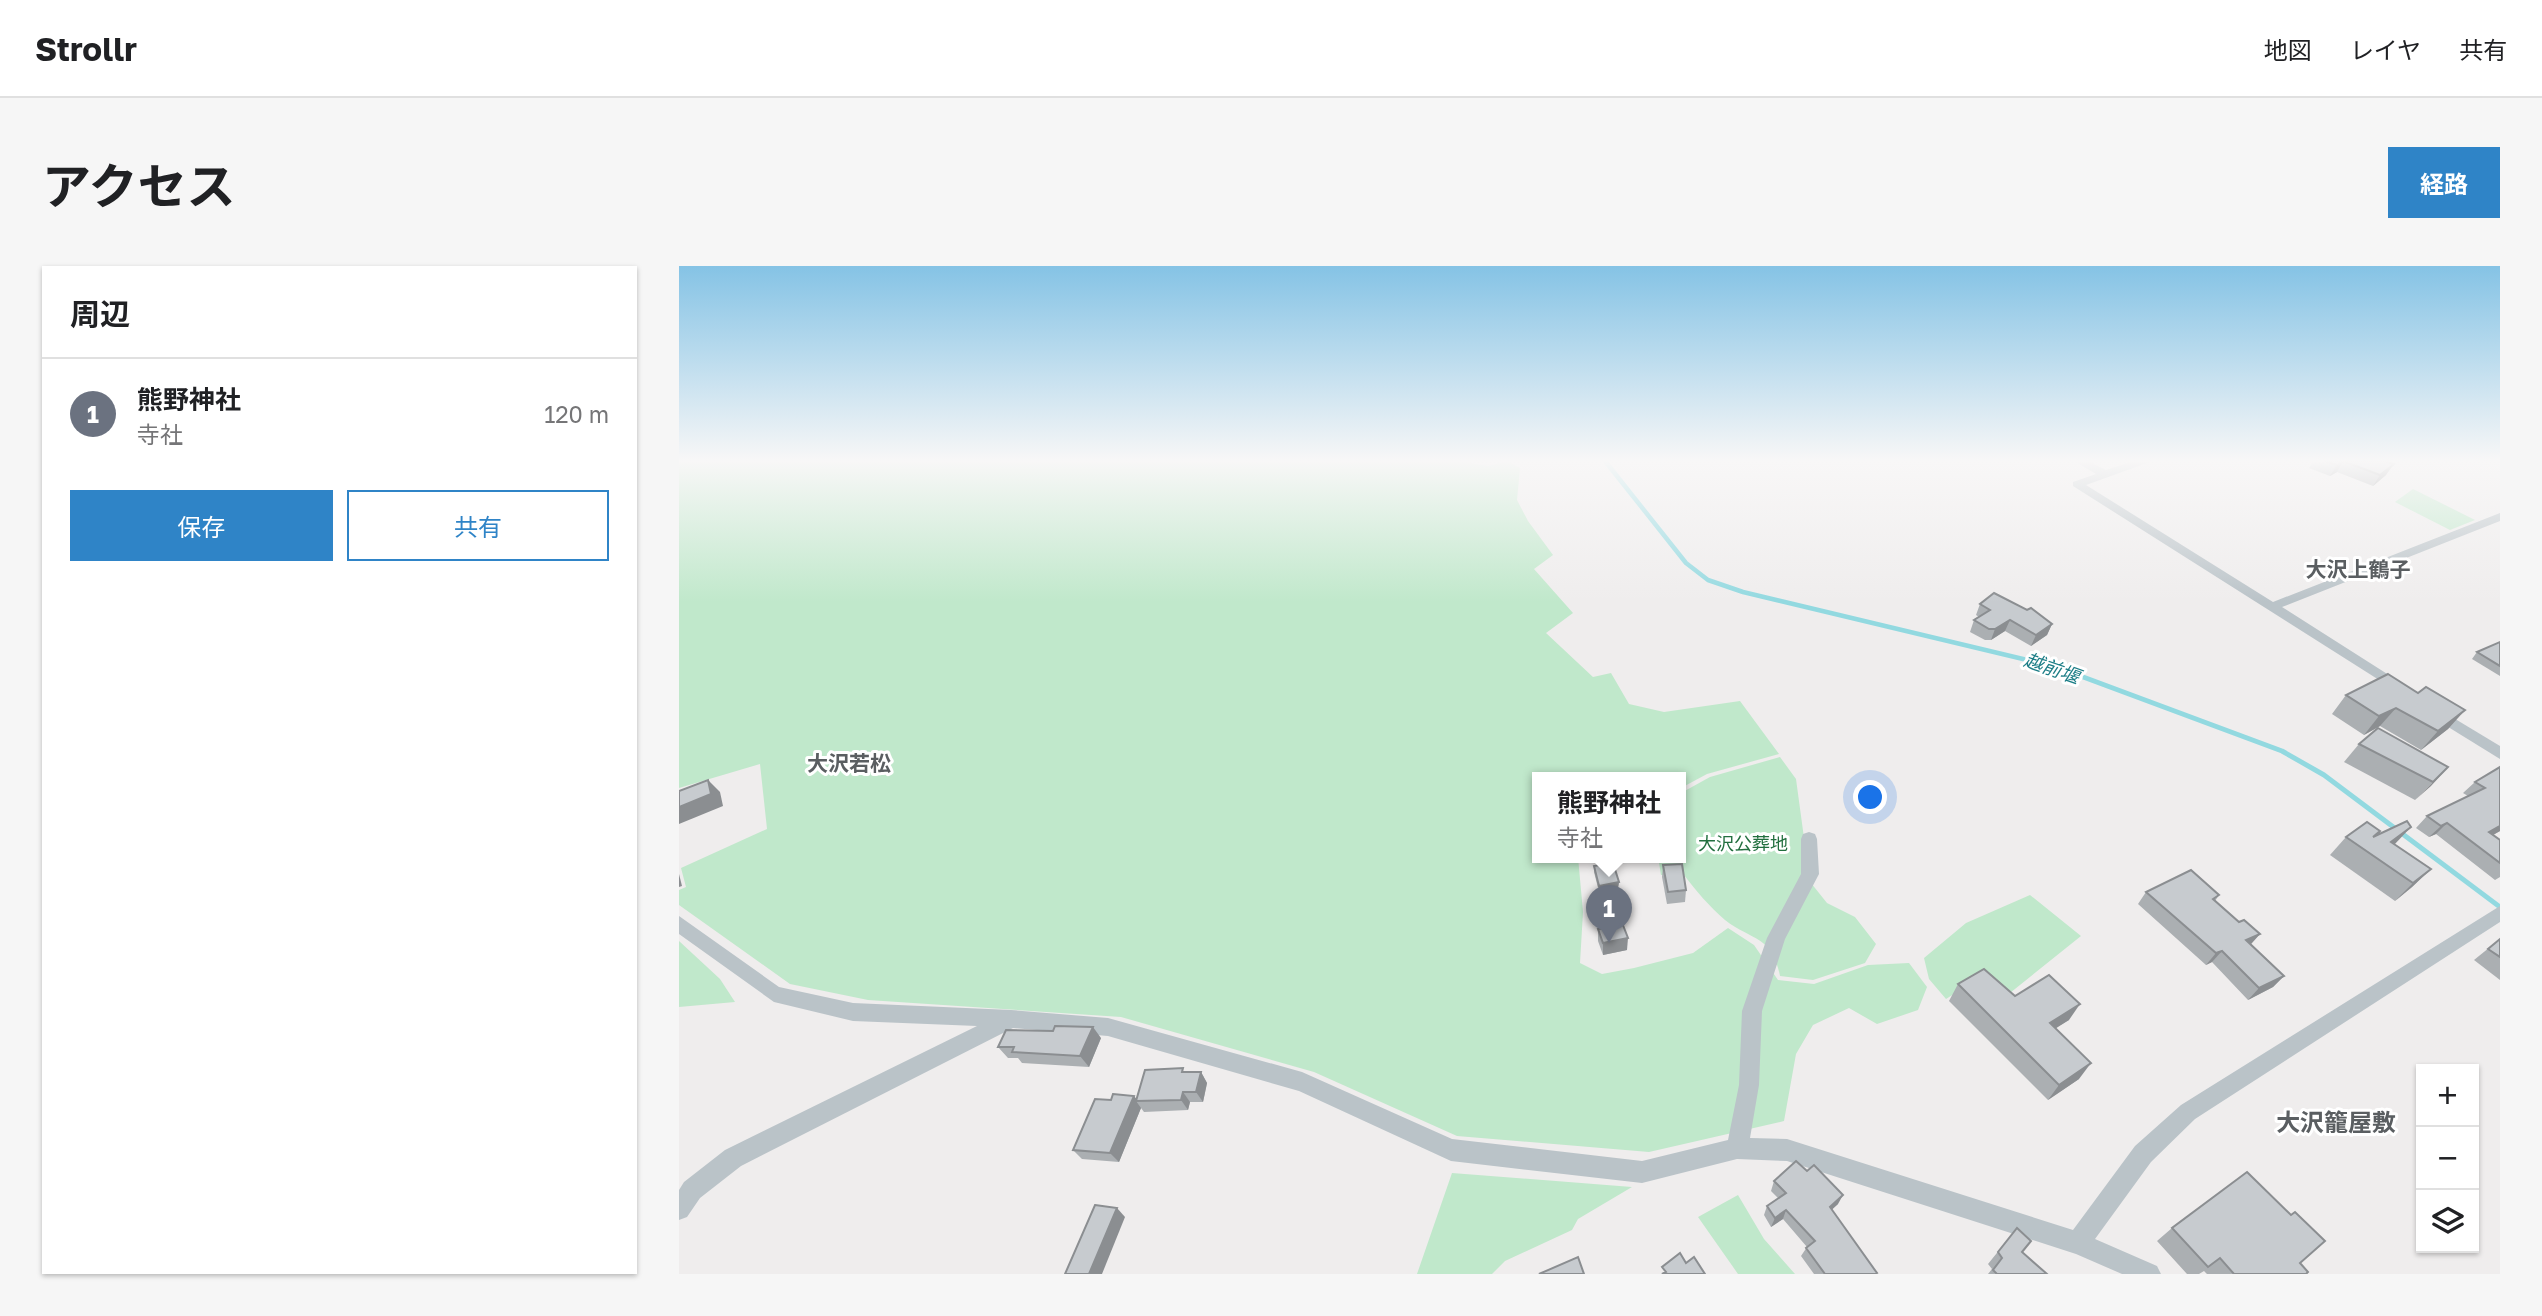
<!DOCTYPE html>
<html lang="ja">
<head>
<meta charset="utf-8">
<style>
  :root { --surface:#fff; --page:#f6f6f6; --text:#202124; --muted:#757577; --line:#e0e0e0; --accent:#2f84c7 }
  body { margin:0; font-family:"Golos Text","Noto Sans JP",sans-serif; background:var(--page); color:var(--text) }
  .controls { position:absolute; right:21px; bottom:21px; display:grid; overflow:hidden; border-radius:0px; box-shadow:0 2px 5px #0004 }
  .controls button { width:63px; height:63px; display:grid; place-items:center; padding:0; border:0; border-bottom:2px solid var(--line); background:var(--surface); color:var(--text); font:35px sans-serif }
  .you { position:absolute; left:1192px; top:532px; width:24px; height:24px; margin:-18px; border:5px solid #fff; border-radius:50%; background:#1a73e8; box-shadow:0 0 0 10px #1a73e833 }
  .badge { display:grid; place-items:center; width:46px; height:46px; border-radius:50%; background:var(--accent); color:#fff; font-size:23px; font-weight:700 }
  .pin { position:absolute; translate:-50% -58px; filter:drop-shadow(0 2px 4px #0008) }
  .pin::after { content:''; position:absolute; top:37px; width:24px; height:21px; background:inherit; clip-path:polygon(0 0,100% 0,50% 100%) }
  .popup { position:absolute; left:853px; top:506px; width:154px; height:91px; box-sizing:border-box; display:grid; place-content:center; border-radius:0px; background:var(--surface); filter:drop-shadow(0 2px 5px #0005); font-size:23px; white-space:nowrap; color:var(--muted) }
  .popup b { font-size:26px; color:var(--text) }
  .popup::after { content:''; position:absolute; left:50%; top:100%; margin-left:-14px; border:14px solid transparent; border-top-color:var(--surface) }
  .list { margin:0; padding:0; list-style:none }
  h2 { display:flex; justify-content:space-between; align-items:center; height:91px; margin:0; padding:0 28px; font-size:30px }
  h2 small { font-size:23px; font-weight:400; color:var(--muted) }
  .list li { display:grid; grid-template-columns:46px 1fr auto; gap:21px; align-items:center; box-sizing:border-box; height:112px; padding:0 28px; border-top:2px solid var(--line) }
  .list b { display:block; font-size:26px; white-space:nowrap }
  .list p { margin:0; font-size:23px; white-space:nowrap; color:var(--muted) }
  .list em { font-size:23px; font-style:normal; color:var(--muted) }
  .actions { display:flex; gap:14px; padding:21px 28px }
  .actions a { flex:1; padding:16px 0; border:2px solid var(--accent); border-radius:0px; text-align:center; font-size:24px; color:var(--accent) }
  .actions .main { background:var(--accent); color:#fff }
  .icon { flex:none; width:38px; height:38px; fill:none; stroke:currentColor; stroke-width:2; stroke-linecap:round; stroke-linejoin:round }
  .map { position:relative; flex:none; width:1821px; height:1008px; overflow:hidden; border-radius:0px }
  header { display:flex; align-items:center; gap:42px; box-sizing:border-box; height:98px; padding:0 35px; background:var(--surface); border-bottom:2px solid var(--line) }
  header strong { font-size:33px }
  nav { display:flex; gap:38px; margin-inline-start:auto; font-size:24px }
  .intro { display:flex; align-items:center; justify-content:space-between; box-sizing:border-box; height:168px; padding:0 42px }
  h1 { margin:0; font-size:49px }
  .button { padding:18px 32px; border-radius:0px; background:var(--accent); color:#fff; font-size:24px; font-weight:700 }
  main { display:flex; gap:42px; padding:0 42px }
  aside { flex:1; background:var(--surface); border-radius:0px; box-shadow:0 2px 5px #0004 }
  .map>svg:first-child { display:block }
  .green { fill:#c0e8cb }
  .lines { fill:none; stroke-linecap:round; stroke-linejoin:round }
  .stream-far1 { stroke:#92d9e0; stroke-width:4.5 }
  .stream { stroke:#92d9e0; stroke-width:5 }
  .street { fill:#bac3c8; fill-rule:evenodd }
  .wall { fill:#abafb2 }
  .shaded-wall { fill:#8b8e91 }
  .building { fill:#c7cbcf; stroke:#8b8e91; stroke-width:2 }
  .labels { text-anchor:middle; stroke-width:6; stroke-linejoin:round; paint-order:stroke }
  .park-label { font-size:18px; fill:#226f3f; stroke:#fff }
  .water-label { font-size:19px; font-style:italic; fill:#1d7e87; stroke:#fff }
  .quarter-label { font-size:21px; font-weight:bold; fill:#5a5e61; stroke:#fff }
  .near-quarter-label { font-size:24px; font-weight:bold; fill:#5a5e61; stroke:#fff }
</style>
</head>
<body>
<header>
<strong>Strollr</strong>
<nav><a>地図</a><a>レイヤ</a><a>共有</a></nav>
</header>
<div class="intro"><h1>アクセス</h1><a class="button">経路</a></div>
<main>
<aside>
<h2>周辺<small></small></h2>
<ul class="list">
<li><span class="badge" style="background:#6b7280">1</span><div><b>熊野神社</b><p>寺社</p></div><em>120 m</em></li>
</ul>
<div class="actions"><a class="main">保存</a><a>共有</a></div>
</aside>
<div class="map">
<svg width="1821" height="1008" viewBox="0 0 1821 1008">
  <rect width="100%" height="100%" fill="#efeded"/>
  <g class="green">
    <path d="M0 195H780L809 200 828 195 841 202 838 234 849 255 874 289 855 303 894 347 867 367 914 411 932 407 950 438 985 446 1061 435 1100 488 1028 508 1002 522V511H858V591H899L904 646 901 697 923 708 955 702 1014 687 1049 662 1075 679 1099 714 1135 718 1189 699 1230 697 1248 721 1239 744 1198 758 1170 742 1134 759 1117 788 1105 855 970 886 778 870 635 806 442 751 189 734 111 718 0 639V624L7 621 2 602 88 563 81 498 0 522Z"/>
    <path d="M1734 223 1796 254 1771 264 1716 236Z"/>
    <path d="M1101 491 1117 513 1125 572 1124 607 1148 637 1176 651 1197 678 1186 697 1134 714 1101 710C1093 669 1073 675 1046 654 1030 640 1018 626 1005 609H982L979 591H1002V527L1031 511Z"/>
    <path d="M1351 629 1402 670 1321 735 1297 714 1267 733 1250 713 1245 692 1287 657Z"/>
    <path d="M0 675 41 713 56 736 0 741Z"/>
    <path d="M773 907 953 921 899 953 893 964 826 995 813 1008H738Z"/>
    <path d="M1059 929 1085 973 1116 1008H1059L1019 951Z"/>
  </g>
  <g class="lines">
    <path class="stream-far1" d="M926 195 1007 297 1029 314 1064 326 1386 403"/>
    <path class="stream" d="M1380 402 1603 485 1645 509 1821 641"/>
    <g class="street">
      <path d="M1395 195H1409L1427 204 1455 195H1469L1468 197 1407 219 1594 336 1821 247V255L1603 341 1724 418 1726 421 1719 426 1394 220V216L1417 208Z"/>
      <path d="M1758 442 1821 480V493L1753 451 1751 447 1753 443Z"/>
      <path d="M1130 566 1136 568 1138 573 1140 608 1106 673 1083 745 1080 819 1071 872 1108 873 1394 964 1456 880 1502 839 1821 640V656L1516 853 1472 896 1416 973 1478 1000 1482 1008H1443L1397 988 1108 895 1058 893 963 917 772 895 620 825 429 770 334 762 62 900 21 932 8 951 0 954V924L5 916 46 884 298 760 174 755 95 736 0 668V650L100 721 174 737 332 744 429 752 623 806 773 873 963 895 1049 874 1060 819 1063 745 1088 672 1122 608V573L1124 568Z"/>
    </g>
  </g>
  <g class="wall">
    <path d="M1629 195H1705L1707 209 1694 220 1658 206 1651 210 1630 202 1634 196Z"/>
    <path d="M1301 338 1373 358 1368 369 1352 380 1326 365 1312 374H1306L1291 366 1295 354 1300 351 1297 349Z"/>
    <path d="M1821 376V410L1793 393 1798 386Z"/>
    <path d="M1739 427 1786 444 1769 463 1742 484 1701 460 1685 469 1653 448 1667 429Z"/>
    <path d="M1680 478 1769 501 1736 534 1665 496Z"/>
    <path d="M1821 501V565L1814 569 1821 574V611L1816 614 1757 568 1750 571 1737 562 1748 550 1789 530 1784 527 1796 516Z"/>
    <path d="M1696 570 1715 578 1752 603 1733 621 1716 635 1651 589 1667 571Z"/>
    <path d="M984 599 1007 624 1006 636 988 638 983 611Z"/>
    <path d="M915 600 940 616 939 622 920 626 915 606Z"/>
    <path d="M1467 626 1540 629 1536 635 1560 656 1581 668 1572 678 1605 710 1594 721 1569 734 1533 696 1527 699 1459 638Z"/>
    <path d="M924 658 948 684 924 689 919 675V663L924 662Z"/>
    <path d="M1821 673V714L1795 694Z"/>
    <path d="M1279 718 1336 730 1390 754 1376 762 1400 813 1369 834 1270 735Z"/>
    <path d="M422 772 410 801 343 797 339 792H329L319 781Z"/>
    <path d="M507 806H522L528 817 524 836H511L509 844 465 846 462 842 440 896 403 893 394 884 455 830 457 833Z"/>
    <path d="M1095 915 1159 938 1152 944 1197 1008H1135L1122 990 1128 981 1104 953 1092 961 1085 949 1088 940 1099 932 1092 925Z"/>
    <path d="M1616 946 1621 997 1627 1008H1528L1525 1005 1520 1008H1508L1478 975 1493 962 1612 949Z"/>
    <path d="M1338 962 1343 986 1368 1008H1309L1313 1003 1309 998Z"/>
  </g>
  <g class="shaded-wall">
    <path d="M1664 195 1658 206 1651 210 1658 199Z"/>
    <path d="M1715 198 1707 209 1694 220 1701 209Z"/>
    <path d="M1331 354 1326 365 1312 374 1316 363Z"/>
    <path d="M1373 358 1368 369 1352 380 1357 369Z"/>
    <path d="M1717 442 1701 460 1685 469 1700 450Z"/>
    <path d="M1786 444 1769 463 1742 484 1759 465Z"/>
    <path d="M1769 501 1752 520 1736 534Z"/>
    <path d="M29 514 41 526 44 540 0 558V541Z"/>
    <path d="M1768 557 1757 568 1750 571 1762 560Z"/>
    <path d="M1821 560V565L1798 578 1810 566Z"/>
    <path d="M1732 561 1715 579 1712 576Z"/>
    <path d="M1752 603 1733 621 1716 635 1734 617Z"/>
    <path d="M0 608 3 620 0 621Z"/>
    <path d="M940 616 939 622 920 626V620Z"/>
    <path d="M1581 668 1571 679 1567 674Z"/>
    <path d="M949 672 948 684 924 689V677Z"/>
    <path d="M1543 685 1533 696 1527 699 1537 687Z"/>
    <path d="M1605 710 1594 721 1569 734 1580 722Z"/>
    <path d="M1401 738 1390 754 1360 773 1371 757Z"/>
    <path d="M414 761 422 772 410 801 401 790Z"/>
    <path d="M1412 797 1400 813 1369 834 1380 819Z"/>
    <path d="M522 806 528 817 524 836 517 826Z"/>
    <path d="M504 826 511 836 509 844 502 834Z"/>
    <path d="M455 830 459 835H457L462 842 440 896 431 887Z"/>
    <path d="M1164 929 1159 938 1146 950 1151 941Z"/>
    <path d="M438 942 446 951 423 1008H410Z"/>
    <path d="M1107 944 1104 953 1092 961 1096 952Z"/>
  </g>
  <g class="building">
    <path d="M1646 195H1664L1658 199Z"/>
    <path d="M1664 195H1705L1715 198 1701 209Z"/>
    <path d="M1315 327 1348 344 1352 342 1373 358 1357 369 1331 354 1316 363H1310L1295 354 1311 344 1301 338Z"/>
    <path d="M1821 376V400L1798 386Z"/>
    <path d="M1709 408 1739 427 1747 421 1786 444 1759 465 1717 442 1700 450 1667 429Z"/>
    <path d="M1699 462 1769 501 1754 516 1680 478Z"/>
    <path d="M1821 501V560L1810 566 1821 574V597L1768 557 1762 560 1748 550 1806 522 1796 516Z"/>
    <path d="M29 514 32 528 0 541V525Z"/>
    <path d="M1728 555 1732 561 1712 576 1752 603 1734 617 1667 571 1688 556 1701 565 1694 571Z"/>
    <path d="M934 597 940 616 920 620 915 600Z"/>
    <path d="M1003 598 1007 624 989 626 984 599Z"/>
    <path d="M1512 604 1540 629 1534 633 1560 656 1565 654 1581 668 1567 674 1605 710 1580 722 1543 685 1537 687 1467 626Z"/>
    <path d="M942 654 949 672 924 677 919 663 925 662 924 658Z"/>
    <path d="M1821 673V691L1809 683Z"/>
    <path d="M1305 703 1336 730 1370 709 1401 738 1371 757 1412 797 1380 819 1279 718Z"/>
    <path d="M376 760 414 761 401 790 333 786 335 781H319L327 764 374 765Z"/>
    <path d="M504 802 503 806H522L517 826H504L502 834 457 835 466 804Z"/>
    <path d="M434 828 455 830 431 887 394 884 416 833 432 834Z"/>
    <path d="M1117 895 1128 905 1135 899 1164 929 1151 941 1198 1007 1196 1008H1146L1127 982 1136 975 1107 944 1096 952 1088 940 1107 927 1095 915Z"/>
    <path d="M1568 906 1612 949 1616 946 1646 975 1621 997 1629 1006 1627 1008H1555L1541 992 1529 1001 1493 962Z"/>
    <path d="M416 939 438 942 410 1008H386Z"/>
    <path d="M1338 962 1352 975 1343 986 1368 1008H1318L1314 1004 1323 992 1319 986Z"/>
    <path d="M1001 987 1007 997 1015 991 1026 1008H983L987 1006 983 1001Z"/>
    <path d="M899 991 905 1008H860Z"/>
  </g>
  <linearGradient id="sky" x2="0" y2="1"><stop stop-color="#85c3e5"/><stop offset="0.58" stop-color="#f8f7f7"/><stop offset="1" stop-color="#f8f7f7" stop-opacity="0"/></linearGradient>
  <rect width="1821" height="336" fill="url(#sky)"/>
  <g class="labels">
    <g class="park-label">
      <text x="1064" y="584">大沢公葬地</text>
    </g>
    <g class="water-label">
      <text transform="translate(1373 402) rotate(19)" y="7">越前堰</text>
    </g>
    <g class="quarter-label">
      <text x="1679" y="311">大沢上鶴子</text>
      <text x="170" y="505">大沢若松</text>
    </g>
    <g class="near-quarter-label">
      <text x="1657" y="865">大沢籠屋敷</text>
    </g>
  </g>
</svg>
<div class="controls">
<button>+</button>
<button>−</button>
<button><svg class="icon" aria-label="layers" viewBox="0 0 24 24"><path d="M12 4l9 5-9 5-9-5zM3 14l9 5 9-5"/></svg></button>
</div>
<div class="you"></div>
<div class="pin badge" style="left:930px;top:677px;background:#6b7280">1</div>
<div class="popup"><b>熊野神社</b>寺社</div>
</div>
</main>
</body>
</html>
